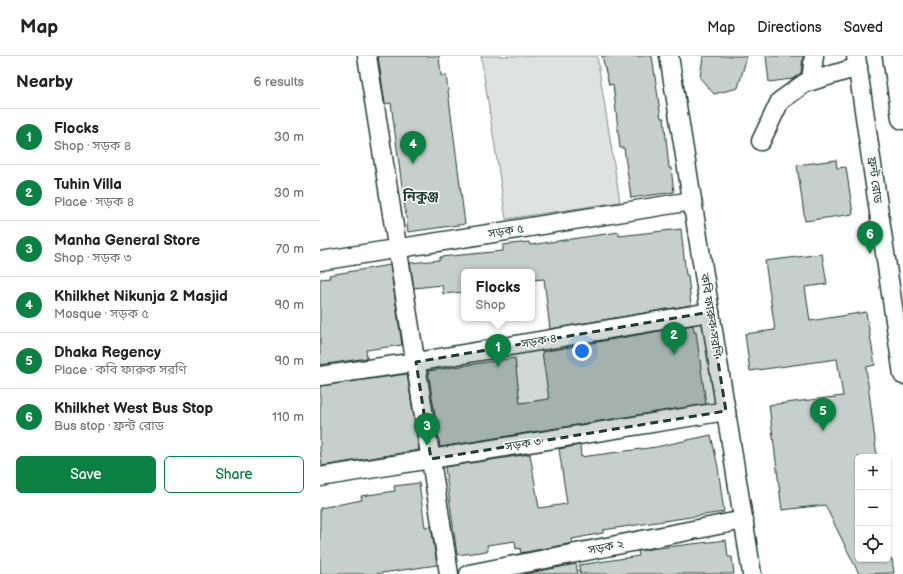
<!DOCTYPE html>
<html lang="en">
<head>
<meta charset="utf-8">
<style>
  :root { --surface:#fff; --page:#f6f6f6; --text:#222; --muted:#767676; --line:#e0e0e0; --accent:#0b8043 }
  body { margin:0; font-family:"Balsamiq Sans","Noto Sans Bengali",sans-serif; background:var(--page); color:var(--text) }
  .controls { position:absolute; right:12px; bottom:12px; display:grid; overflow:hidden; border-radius:6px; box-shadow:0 1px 3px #0004 }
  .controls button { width:36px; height:36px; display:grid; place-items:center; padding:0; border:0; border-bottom:1px solid var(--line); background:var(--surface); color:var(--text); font:20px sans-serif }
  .you { position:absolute; left:262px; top:295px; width:14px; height:14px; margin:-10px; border:3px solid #fff; border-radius:50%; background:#1a73e8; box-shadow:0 0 0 6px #1a73e833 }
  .badge { display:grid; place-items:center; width:26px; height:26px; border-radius:50%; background:var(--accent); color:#fff; font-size:13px; font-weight:700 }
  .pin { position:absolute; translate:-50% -33px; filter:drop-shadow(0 1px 2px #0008) }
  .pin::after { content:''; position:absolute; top:21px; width:14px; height:12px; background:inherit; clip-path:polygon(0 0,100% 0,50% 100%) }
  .popup { position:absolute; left:141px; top:213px; width:74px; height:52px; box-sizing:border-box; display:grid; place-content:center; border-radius:6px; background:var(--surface); filter:drop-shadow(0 1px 3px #0005); font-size:13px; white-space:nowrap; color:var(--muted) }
  .popup b { font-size:15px; color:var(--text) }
  .popup::after { content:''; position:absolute; left:50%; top:100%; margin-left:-8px; border:8px solid transparent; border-top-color:var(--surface) }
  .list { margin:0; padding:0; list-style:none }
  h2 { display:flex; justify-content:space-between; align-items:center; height:52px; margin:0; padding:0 16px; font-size:17px }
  h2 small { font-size:13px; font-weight:400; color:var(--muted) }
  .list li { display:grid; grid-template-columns:26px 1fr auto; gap:12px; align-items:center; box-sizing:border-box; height:56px; padding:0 16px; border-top:1px solid var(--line) }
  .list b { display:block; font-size:15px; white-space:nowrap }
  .list p { margin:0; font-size:13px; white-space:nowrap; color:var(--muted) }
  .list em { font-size:13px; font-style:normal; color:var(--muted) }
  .actions { display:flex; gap:8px; padding:12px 16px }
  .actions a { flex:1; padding:9px 0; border:1px solid var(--accent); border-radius:6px; text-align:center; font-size:14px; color:var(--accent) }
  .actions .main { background:var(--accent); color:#fff }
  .icon { flex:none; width:22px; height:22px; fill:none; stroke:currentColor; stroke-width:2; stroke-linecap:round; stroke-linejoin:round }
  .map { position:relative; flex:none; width:583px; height:518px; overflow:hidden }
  header { display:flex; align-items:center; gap:24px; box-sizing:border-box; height:56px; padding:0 20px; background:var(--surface); border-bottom:1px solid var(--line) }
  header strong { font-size:19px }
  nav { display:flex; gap:22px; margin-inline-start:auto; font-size:14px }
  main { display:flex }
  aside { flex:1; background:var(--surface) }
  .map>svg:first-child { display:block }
  .green { fill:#dee3e2; stroke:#7e908b }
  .building { fill:#c7cfcc; stroke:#1f3d34 }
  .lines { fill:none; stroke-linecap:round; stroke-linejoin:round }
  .minor-casing { stroke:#1f3d34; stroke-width:21 }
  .highway-casing { stroke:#1f3d34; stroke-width:25 }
  .minor { stroke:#fff; stroke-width:18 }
  .highway { stroke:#fff; stroke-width:22 }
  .marked { fill:#1f3d34; fill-opacity:0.2; stroke:#1f3d34; stroke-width:3; stroke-dasharray:8 5; stroke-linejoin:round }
  .labels { text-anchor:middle; stroke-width:3; stroke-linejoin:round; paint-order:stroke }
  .street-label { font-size:12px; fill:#1f3d34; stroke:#fff }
  .quarter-label { font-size:14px; font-weight:bold; fill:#1f3d34; stroke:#fff }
</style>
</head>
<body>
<header>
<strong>Map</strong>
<nav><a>Map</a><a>Directions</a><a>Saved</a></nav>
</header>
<main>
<aside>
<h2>Nearby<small>6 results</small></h2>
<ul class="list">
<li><span class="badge">1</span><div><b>Flocks</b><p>Shop · সড়ক ৪</p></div><em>30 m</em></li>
<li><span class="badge">2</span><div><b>Tuhin Villa</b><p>Place · সড়ক ৪</p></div><em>30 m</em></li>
<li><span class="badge">3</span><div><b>Manha General Store</b><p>Shop · সড়ক ৩</p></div><em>70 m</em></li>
<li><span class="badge">4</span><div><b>Khilkhet Nikunja 2 Masjid</b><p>Mosque · সড়ক ৫</p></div><em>90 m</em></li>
<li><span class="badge">5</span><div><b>Dhaka Regency</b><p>Place · কবি ফারুক সরণি</p></div><em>90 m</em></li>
<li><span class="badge">6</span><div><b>Khilkhet West Bus Stop</b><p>Bus stop · ফ্রন্ট রোড</p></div><em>110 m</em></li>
</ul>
<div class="actions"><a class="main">Save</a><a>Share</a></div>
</aside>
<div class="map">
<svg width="583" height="518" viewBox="0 0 583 518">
  <rect width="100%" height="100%" fill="#fff"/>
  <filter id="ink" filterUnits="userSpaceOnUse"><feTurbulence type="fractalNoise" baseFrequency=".025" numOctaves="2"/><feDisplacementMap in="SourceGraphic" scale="8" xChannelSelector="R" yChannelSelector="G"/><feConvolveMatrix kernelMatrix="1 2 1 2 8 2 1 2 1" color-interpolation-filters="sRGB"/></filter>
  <g filter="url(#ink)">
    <path class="green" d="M161 0H277L300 146 186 163Z"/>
    <g class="building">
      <path d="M58 0H119L121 20 126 19 145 168 88 176 71 47 65 48Z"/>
      <path d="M282 0H332L341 62H344L349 112H351L354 136 311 142 304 92H300L293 28 289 29Z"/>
      <path d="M383 0H427L418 32 394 38 380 22Z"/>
      <path d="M446 0H483L481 17 472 23 449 26Z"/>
      <path d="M516 104 517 112 526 111 533 158 485 165 477 109Z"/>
      <path d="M361 173 366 219H368L371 249 230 273 224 223 212 224V216H144V236L123 238 122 229 94 232 90 207 120 204V201L183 195V189L209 186 210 189 299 176V180Z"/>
      <path d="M502 198 507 228 485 231 490 265 546 256 555 309 546 311 557 401H538V503H572L574 517 539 518 505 449 462 454 449 349 523 340 517 303 430 315 425 278 455 274 445 205Z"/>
      <path d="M70 209 82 289 46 294 47 302 0 309V223L10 222 9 219Z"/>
      <path d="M373 269 374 276H376L386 348 120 391 108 315 195 302 200 347 229 343 222 296Z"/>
      <path d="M87 318 99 394 2 410 0 393V330Z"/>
      <path d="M391 379 398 411 404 456 283 474V477L252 483 253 487 201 497 200 492 196 493 195 485 167 489 168 495 137 499 125 411 210 398 219 452 247 448 239 393 260 389 261 401 336 391Z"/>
      <path d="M99 427 105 471 111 470 117 509 55 518H0V452L42 444 41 440 75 435 74 430Z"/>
      <path d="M406 484 408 501H412L414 518H260L259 509 319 500 318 495 330 493Z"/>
      <path d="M256 508 258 518H204Z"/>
    </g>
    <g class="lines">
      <defs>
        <g id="minor">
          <path d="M47 0 129 518"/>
          <path d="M349 0 432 518"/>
          <path d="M536 0 583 319"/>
          <path d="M491 25 494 0"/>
          <path d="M441 85 460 45 485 27 538 11"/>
          <path d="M0 205 372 145"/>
          <path d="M0 320 96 306 390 256"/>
          <path d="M0 421 406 355"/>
          <path d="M149 518 424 464"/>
        </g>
        <path id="highway" d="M574 0 583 62"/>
      </defs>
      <use href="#minor" class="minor-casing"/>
      <use href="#highway" class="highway-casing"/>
      <use href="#minor" class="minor"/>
      <use href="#highway" class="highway"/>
    </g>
  </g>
  <path class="marked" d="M390 256 406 355 111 403 96 306Z"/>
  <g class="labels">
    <g class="street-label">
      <text transform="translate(555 124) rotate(82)" y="4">ফ্রন্ট রোড</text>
      <text transform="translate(186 175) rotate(-9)" y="4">সড়ক ৫</text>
      <text transform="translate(391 259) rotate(81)" y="4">কবি ফারুক সরণি</text>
      <text transform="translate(219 285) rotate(-10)" y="4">সড়ক ৪</text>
      <text transform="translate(203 388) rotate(-9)" y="4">সড়ক ৩</text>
      <text transform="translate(286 491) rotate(-11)" y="4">সড়ক ২</text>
    </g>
    <g class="quarter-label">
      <text x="101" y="145">নিকুঞ্জ</text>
    </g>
  </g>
</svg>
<div class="controls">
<button>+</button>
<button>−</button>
<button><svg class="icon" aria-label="locate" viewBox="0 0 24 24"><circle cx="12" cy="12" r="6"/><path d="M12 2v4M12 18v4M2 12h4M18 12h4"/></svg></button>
</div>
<div class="you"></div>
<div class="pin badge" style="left:178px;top:311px">1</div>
<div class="popup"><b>Flocks</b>Shop</div>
<div class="pin badge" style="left:354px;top:299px">2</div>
<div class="pin badge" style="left:107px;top:390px">3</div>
<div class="pin badge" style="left:93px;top:108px">4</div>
<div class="pin badge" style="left:503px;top:375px">5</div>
<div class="pin badge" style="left:550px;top:198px">6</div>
</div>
</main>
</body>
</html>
